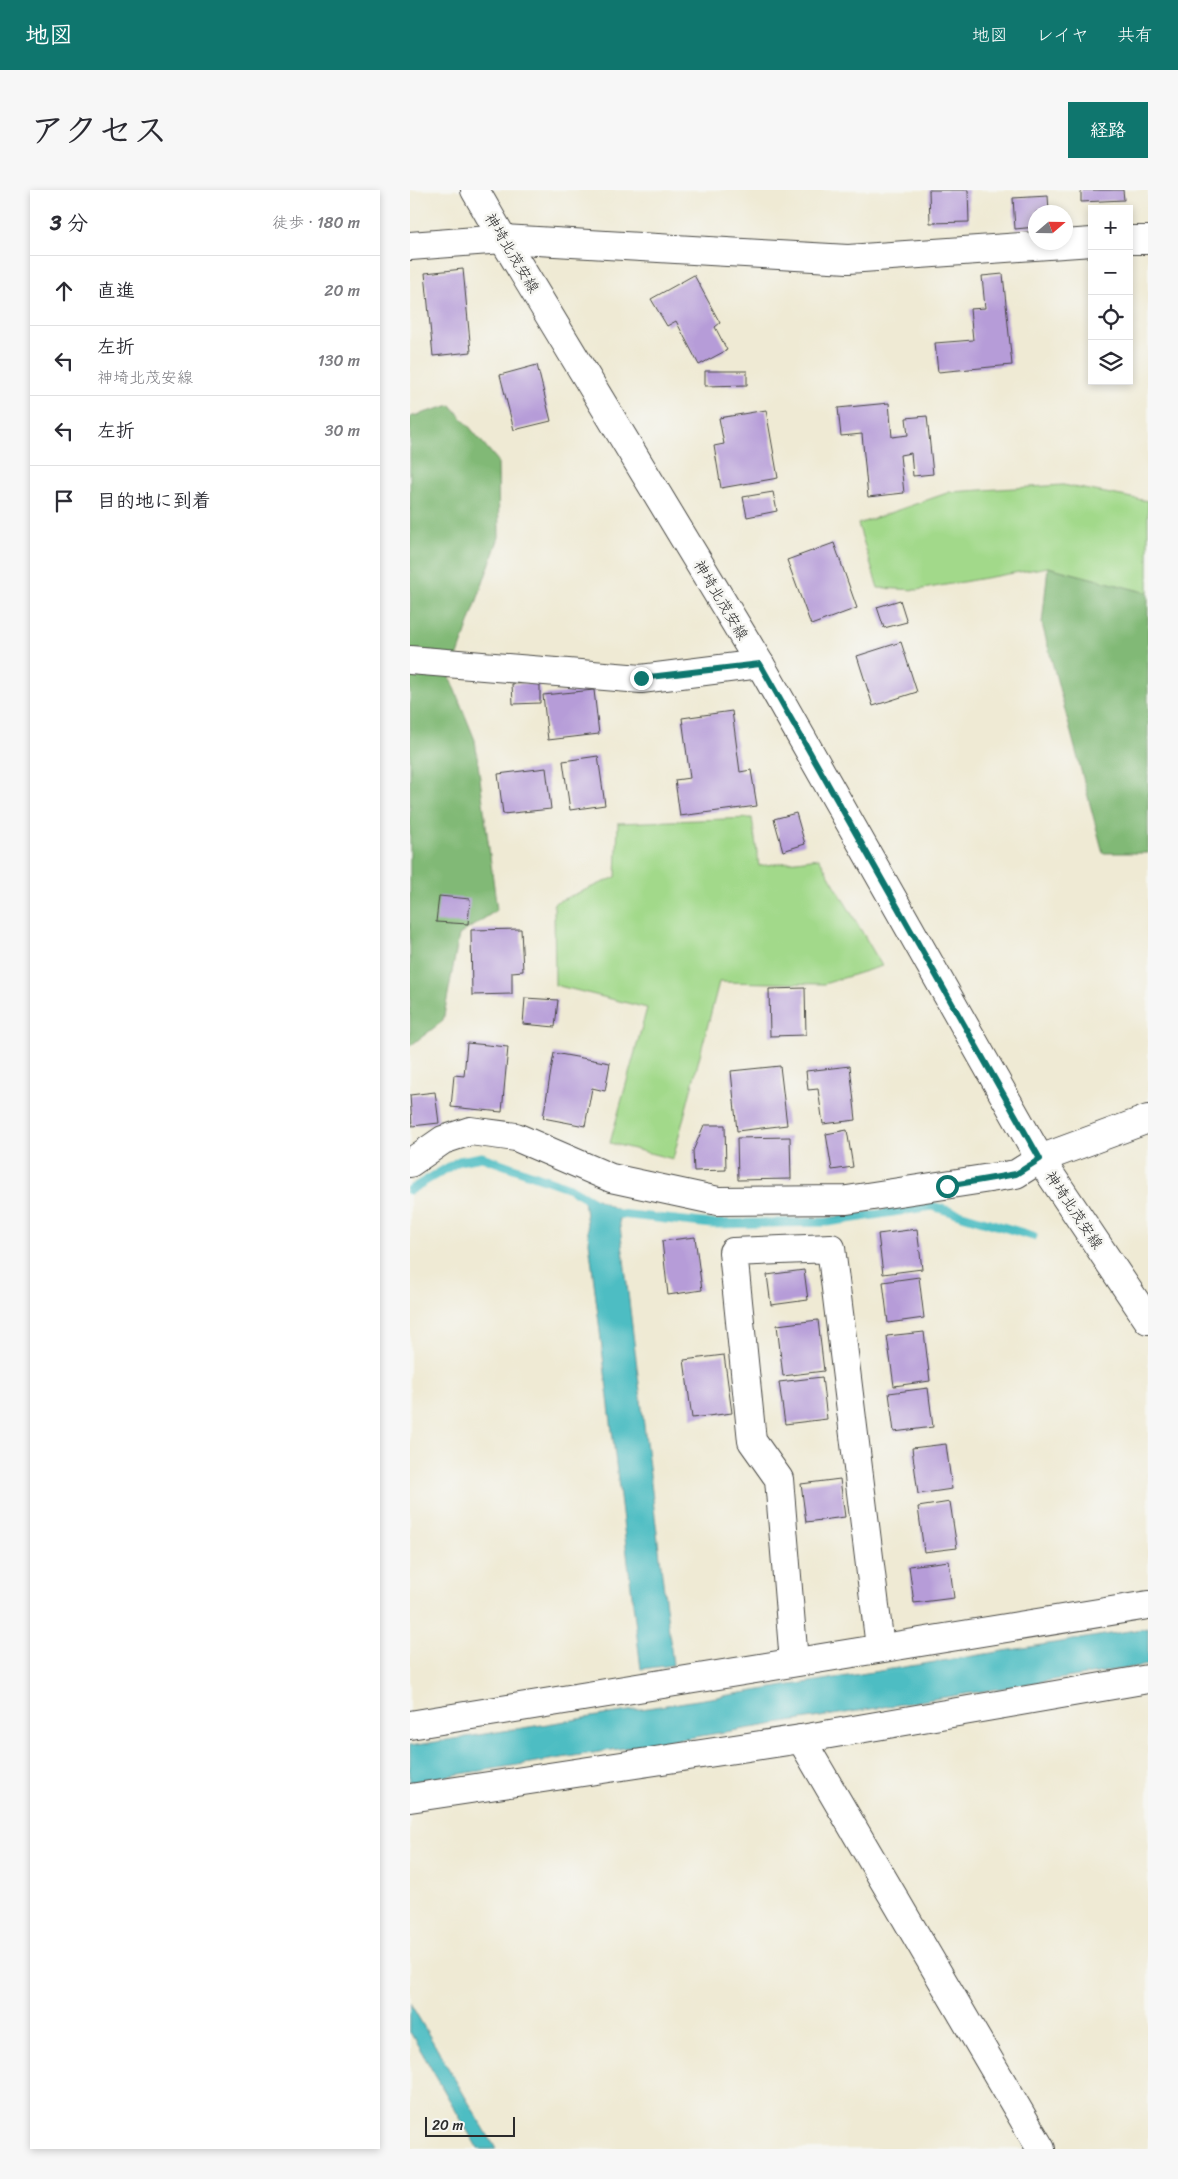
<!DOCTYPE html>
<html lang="ja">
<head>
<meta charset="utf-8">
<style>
  :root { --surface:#fff; --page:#f7f7f7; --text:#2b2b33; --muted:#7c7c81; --line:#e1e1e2; --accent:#0f766e }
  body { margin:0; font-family:Sriracha,"Klee One",sans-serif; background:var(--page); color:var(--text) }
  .controls { position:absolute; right:15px; top:15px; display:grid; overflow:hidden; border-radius:0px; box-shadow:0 2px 8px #0003 }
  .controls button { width:45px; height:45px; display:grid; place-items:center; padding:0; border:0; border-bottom:1px solid var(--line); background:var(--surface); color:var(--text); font:25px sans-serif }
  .compass { position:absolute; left:618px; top:15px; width:45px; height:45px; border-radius:50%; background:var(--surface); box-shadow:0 2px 8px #0003; rotate:70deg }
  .scale { position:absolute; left:15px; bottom:12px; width:90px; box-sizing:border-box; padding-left:5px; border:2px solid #2b2b2b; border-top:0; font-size:14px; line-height:18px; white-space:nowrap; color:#2b2b2b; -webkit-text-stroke:4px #f6f6f2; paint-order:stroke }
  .stop { position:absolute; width:15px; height:15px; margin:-11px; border:4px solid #0f766e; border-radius:50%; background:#fff }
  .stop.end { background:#0f766e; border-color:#fff; box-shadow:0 1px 5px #0008 }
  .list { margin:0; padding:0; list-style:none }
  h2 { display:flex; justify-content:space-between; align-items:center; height:65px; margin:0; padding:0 20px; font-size:21px }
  h2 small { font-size:16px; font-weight:400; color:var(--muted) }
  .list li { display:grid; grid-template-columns:32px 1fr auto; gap:15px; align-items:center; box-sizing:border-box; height:70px; padding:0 20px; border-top:1px solid var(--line) }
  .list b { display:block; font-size:19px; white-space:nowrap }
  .list p { margin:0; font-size:16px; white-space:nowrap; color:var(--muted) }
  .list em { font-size:16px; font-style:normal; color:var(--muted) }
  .icon { flex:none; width:28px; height:28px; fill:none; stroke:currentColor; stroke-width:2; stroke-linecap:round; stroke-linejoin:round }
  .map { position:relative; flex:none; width:738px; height:1959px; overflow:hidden; border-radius:0px }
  header { display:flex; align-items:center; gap:30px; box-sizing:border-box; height:70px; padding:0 25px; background:var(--accent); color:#fff }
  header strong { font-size:24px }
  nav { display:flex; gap:28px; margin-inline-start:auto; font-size:18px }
  .intro { display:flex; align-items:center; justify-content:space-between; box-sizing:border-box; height:120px; padding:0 30px }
  h1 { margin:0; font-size:35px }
  .button { padding:12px 22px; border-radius:0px; background:var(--accent); color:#fff; font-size:18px; font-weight:700 }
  main { display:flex; gap:30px; padding:0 30px }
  aside { flex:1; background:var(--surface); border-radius:0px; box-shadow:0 2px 8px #0003 }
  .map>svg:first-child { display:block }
  .green { fill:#a2d98a; stroke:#66825a }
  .forest { fill:#81b976; stroke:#567250 }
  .water { fill:#4ebdc3; stroke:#3c7477 }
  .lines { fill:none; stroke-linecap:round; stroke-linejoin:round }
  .stream { stroke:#4ebdc3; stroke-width:9 }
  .building { fill:#b69cd8 }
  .minor-casing { stroke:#484844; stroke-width:30 }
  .tertiary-casing { stroke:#484844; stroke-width:30 }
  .secondary-casing { stroke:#484844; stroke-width:30 }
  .minor { stroke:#fff; stroke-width:28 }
  .tertiary { stroke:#fff; stroke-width:28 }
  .secondary { stroke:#fff; stroke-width:28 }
  .route { stroke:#0f766e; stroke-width:6 }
  .labels { text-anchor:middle; stroke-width:5; stroke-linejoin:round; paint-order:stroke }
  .street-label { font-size:15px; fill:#2b2b2b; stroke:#f6f6f2 }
</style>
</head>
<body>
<header>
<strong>地図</strong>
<nav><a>地図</a><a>レイヤ</a><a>共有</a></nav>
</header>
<div class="intro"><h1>アクセス</h1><a class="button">経路</a></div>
<main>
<aside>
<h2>3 分<small>徒歩 · 180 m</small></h2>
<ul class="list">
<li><svg class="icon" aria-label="ahead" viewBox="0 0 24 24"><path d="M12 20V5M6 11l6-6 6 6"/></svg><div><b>直進</b></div><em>20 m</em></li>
<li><svg class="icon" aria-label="left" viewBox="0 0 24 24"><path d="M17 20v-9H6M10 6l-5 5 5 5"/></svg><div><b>左折</b><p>神埼北茂安線</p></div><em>130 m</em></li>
<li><svg class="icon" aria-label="left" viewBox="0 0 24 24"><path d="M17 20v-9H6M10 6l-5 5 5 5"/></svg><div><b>左折</b></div><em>30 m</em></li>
<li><svg class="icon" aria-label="arrive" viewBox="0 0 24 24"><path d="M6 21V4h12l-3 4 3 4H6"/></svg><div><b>目的地に到着</b></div></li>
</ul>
</aside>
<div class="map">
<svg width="738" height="1959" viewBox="0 0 738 1959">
  <rect width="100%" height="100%" fill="#f6f6f2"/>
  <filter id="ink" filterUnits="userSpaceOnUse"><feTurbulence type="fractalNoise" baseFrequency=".02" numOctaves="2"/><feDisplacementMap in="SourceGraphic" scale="10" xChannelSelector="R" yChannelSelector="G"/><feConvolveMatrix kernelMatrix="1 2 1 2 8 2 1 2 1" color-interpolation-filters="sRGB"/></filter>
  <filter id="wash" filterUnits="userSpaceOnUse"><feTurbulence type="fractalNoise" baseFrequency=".0096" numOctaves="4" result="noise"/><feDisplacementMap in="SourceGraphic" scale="20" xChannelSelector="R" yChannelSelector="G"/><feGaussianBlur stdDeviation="1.12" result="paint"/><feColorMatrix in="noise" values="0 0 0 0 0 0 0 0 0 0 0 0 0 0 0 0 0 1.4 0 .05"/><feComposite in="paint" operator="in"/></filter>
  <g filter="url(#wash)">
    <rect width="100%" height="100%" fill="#efead4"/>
    <g class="green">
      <path d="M653 295 738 311V403L638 377 507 400 468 398 448 334 540 302Z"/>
      <path d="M342 628 349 676 409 668 472 776 414 794 309 792 263 969 200 953 237 818 145 795 144 713 206 687 208 633Z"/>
    </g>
    <g class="forest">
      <path d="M41 215 88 271 89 347 40 488 65 550 87 720 49 745 33 831 0 856V227Z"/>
      <path d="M638 377 738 403V663H693L632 434Z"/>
    </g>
    <g class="water">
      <path d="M173 1002 208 1020 263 1475 231 1479Z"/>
      <path d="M738 1438V1475L0 1592V1556Z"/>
      <path d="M0 1813 86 1959H68L0 1842Z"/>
    </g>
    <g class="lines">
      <g class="stream">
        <path d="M0 1000 49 971 72 967 160 998 182 1011"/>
        <path d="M197 1020 201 1023 302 1034 418 1032 522 1016 623 1046"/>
      </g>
    </g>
    <g id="blocks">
      <g class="building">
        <path d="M519 0H558L559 32 520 33Z"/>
        <path d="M671 0H713L714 10 671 12Z"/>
        <path d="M638 6 639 22H626V37L605 39 603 8Z"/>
        <path d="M53 79 61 162 23 166 15 83Z"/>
        <path d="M593 84 602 175 528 182 525 153 563 150 560 119 575 118 572 86Z"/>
        <path d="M284 85 310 133 305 137 317 160 289 175 266 131 257 136 241 109Z"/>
        <path d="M127 175 141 231 104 240 90 185Z"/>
        <path d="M295 181H337V195L295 196Z"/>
        <path d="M479 213 482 247 498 245 496 228 517 226 523 284 503 286 501 263 490 265 494 303 458 307 452 244 431 246 428 218Z"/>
        <path d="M356 220 368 288 311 298 304 256 314 254 309 228Z"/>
        <path d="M363 302 367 321 337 327 333 307Z"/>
        <path d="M424 353 447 418 401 435 377 370Z"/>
        <path d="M490 410 497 432 474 438 467 417Z"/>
        <path d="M491 452 507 502 463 516 447 466Z"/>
        <path d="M130 493V513L103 514 102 494Z"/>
        <path d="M184 500 189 544 138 550 133 505Z"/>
        <path d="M322 521 330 582 341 580 347 616 270 626 265 590 280 588 272 528Z"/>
        <path d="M188 566 195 615 160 620 153 571Z"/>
        <path d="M136 578 141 619 93 624 88 584Z"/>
        <path d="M386 623 395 654 373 661 364 629Z"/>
        <path d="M29 706 60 709 58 734 26 732Z"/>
        <path d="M111 739 113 781 102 782V804L62 805 61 740Z"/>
        <path d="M395 798 396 845 360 846 359 799Z"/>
        <path d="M115 808 148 810 145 837 113 834Z"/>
        <path d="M57 853 98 857 92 922 41 917 44 885 54 886Z"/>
        <path d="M144 863 200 873 195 901 182 898 175 936 133 928Z"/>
        <path d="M370 876 377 935 327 941 321 881Z"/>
        <path d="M440 876 446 930 413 934 408 899 398 900 396 881Z"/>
        <path d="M25 902 29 933 2 936 0 905Z"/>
        <path d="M294 935H315L316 980 284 981 283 961Z"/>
        <path d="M437 940 443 977 422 980 416 944Z"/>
        <path d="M380 947 381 989 328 990 327 948Z"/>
        <path d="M507 1039 512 1079 473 1084 468 1044Z"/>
        <path d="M285 1047 292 1100 258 1105 252 1051Z"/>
        <path d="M394 1080 398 1110 361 1115 357 1085Z"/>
        <path d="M509 1087 514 1128 478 1133 473 1092Z"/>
        <path d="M408 1130 414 1181 373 1186 367 1135Z"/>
        <path d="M514 1142 520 1191 484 1196 477 1146Z"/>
        <path d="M314 1165 322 1223 282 1228 274 1170Z"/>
        <path d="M412 1187 417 1229 375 1234 369 1192Z"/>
        <path d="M518 1198 523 1237 484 1242 479 1203Z"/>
        <path d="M536 1254 542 1299 508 1304 502 1258Z"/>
        <path d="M430 1289 435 1327 396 1332 391 1294Z"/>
        <path d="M540 1312 547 1358 514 1362 508 1317Z"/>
        <path d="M539 1371 544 1408 504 1413 499 1376Z"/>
      </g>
    </g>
  </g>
  <g filter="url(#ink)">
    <use href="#blocks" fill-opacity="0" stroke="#484844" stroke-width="1"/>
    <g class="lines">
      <defs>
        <g id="minor">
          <path d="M719 50H738"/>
          <path d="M0 56 93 49 438 69 682 52"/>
          <path d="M0 470 231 489 350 474"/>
          <path d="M0 973 33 950 60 941 106 947 201 988 308 1011 437 1010 606 984 630 969"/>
          <path d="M384 1472 369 1289 342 1251 323 1062 421 1058 470 1457"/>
          <path d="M0 1535 738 1415"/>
          <path d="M391 1549 631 1959"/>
          <path d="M0 1608 391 1549 738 1489"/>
        </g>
        <path id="tertiary" d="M630 969 738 929"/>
        <path id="secondary" d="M65 0 93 49 350 474 630 969 738 1130"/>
      </defs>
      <use href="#minor" class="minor-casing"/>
      <use href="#tertiary" class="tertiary-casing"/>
      <use href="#secondary" class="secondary-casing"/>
      <use href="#minor" class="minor"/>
      <use href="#tertiary" class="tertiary"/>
      <use href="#secondary" class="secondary"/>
    </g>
  </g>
  <g class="lines" filter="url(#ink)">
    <path class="route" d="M231 488 350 474 630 969 606 984 537 996"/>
  </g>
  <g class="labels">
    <g class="street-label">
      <text transform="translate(102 63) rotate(59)" y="5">神埼北茂安線</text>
      <text transform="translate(311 410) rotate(59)" y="5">神埼北茂安線</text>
      <text transform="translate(664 1020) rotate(56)" y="5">神埼北茂安線</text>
    </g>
  </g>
</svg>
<div class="controls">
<button>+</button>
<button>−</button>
<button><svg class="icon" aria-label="locate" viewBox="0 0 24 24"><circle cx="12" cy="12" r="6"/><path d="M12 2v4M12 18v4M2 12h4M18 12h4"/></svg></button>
<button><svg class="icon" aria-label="layers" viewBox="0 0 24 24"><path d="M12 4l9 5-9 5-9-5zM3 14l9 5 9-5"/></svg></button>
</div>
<svg class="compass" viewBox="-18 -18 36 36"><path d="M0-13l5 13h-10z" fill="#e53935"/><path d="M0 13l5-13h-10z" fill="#7c7c81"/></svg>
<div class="scale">20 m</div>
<div class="stop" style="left:537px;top:996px"></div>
<div class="stop end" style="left:231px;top:488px"></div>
</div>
</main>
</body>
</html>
